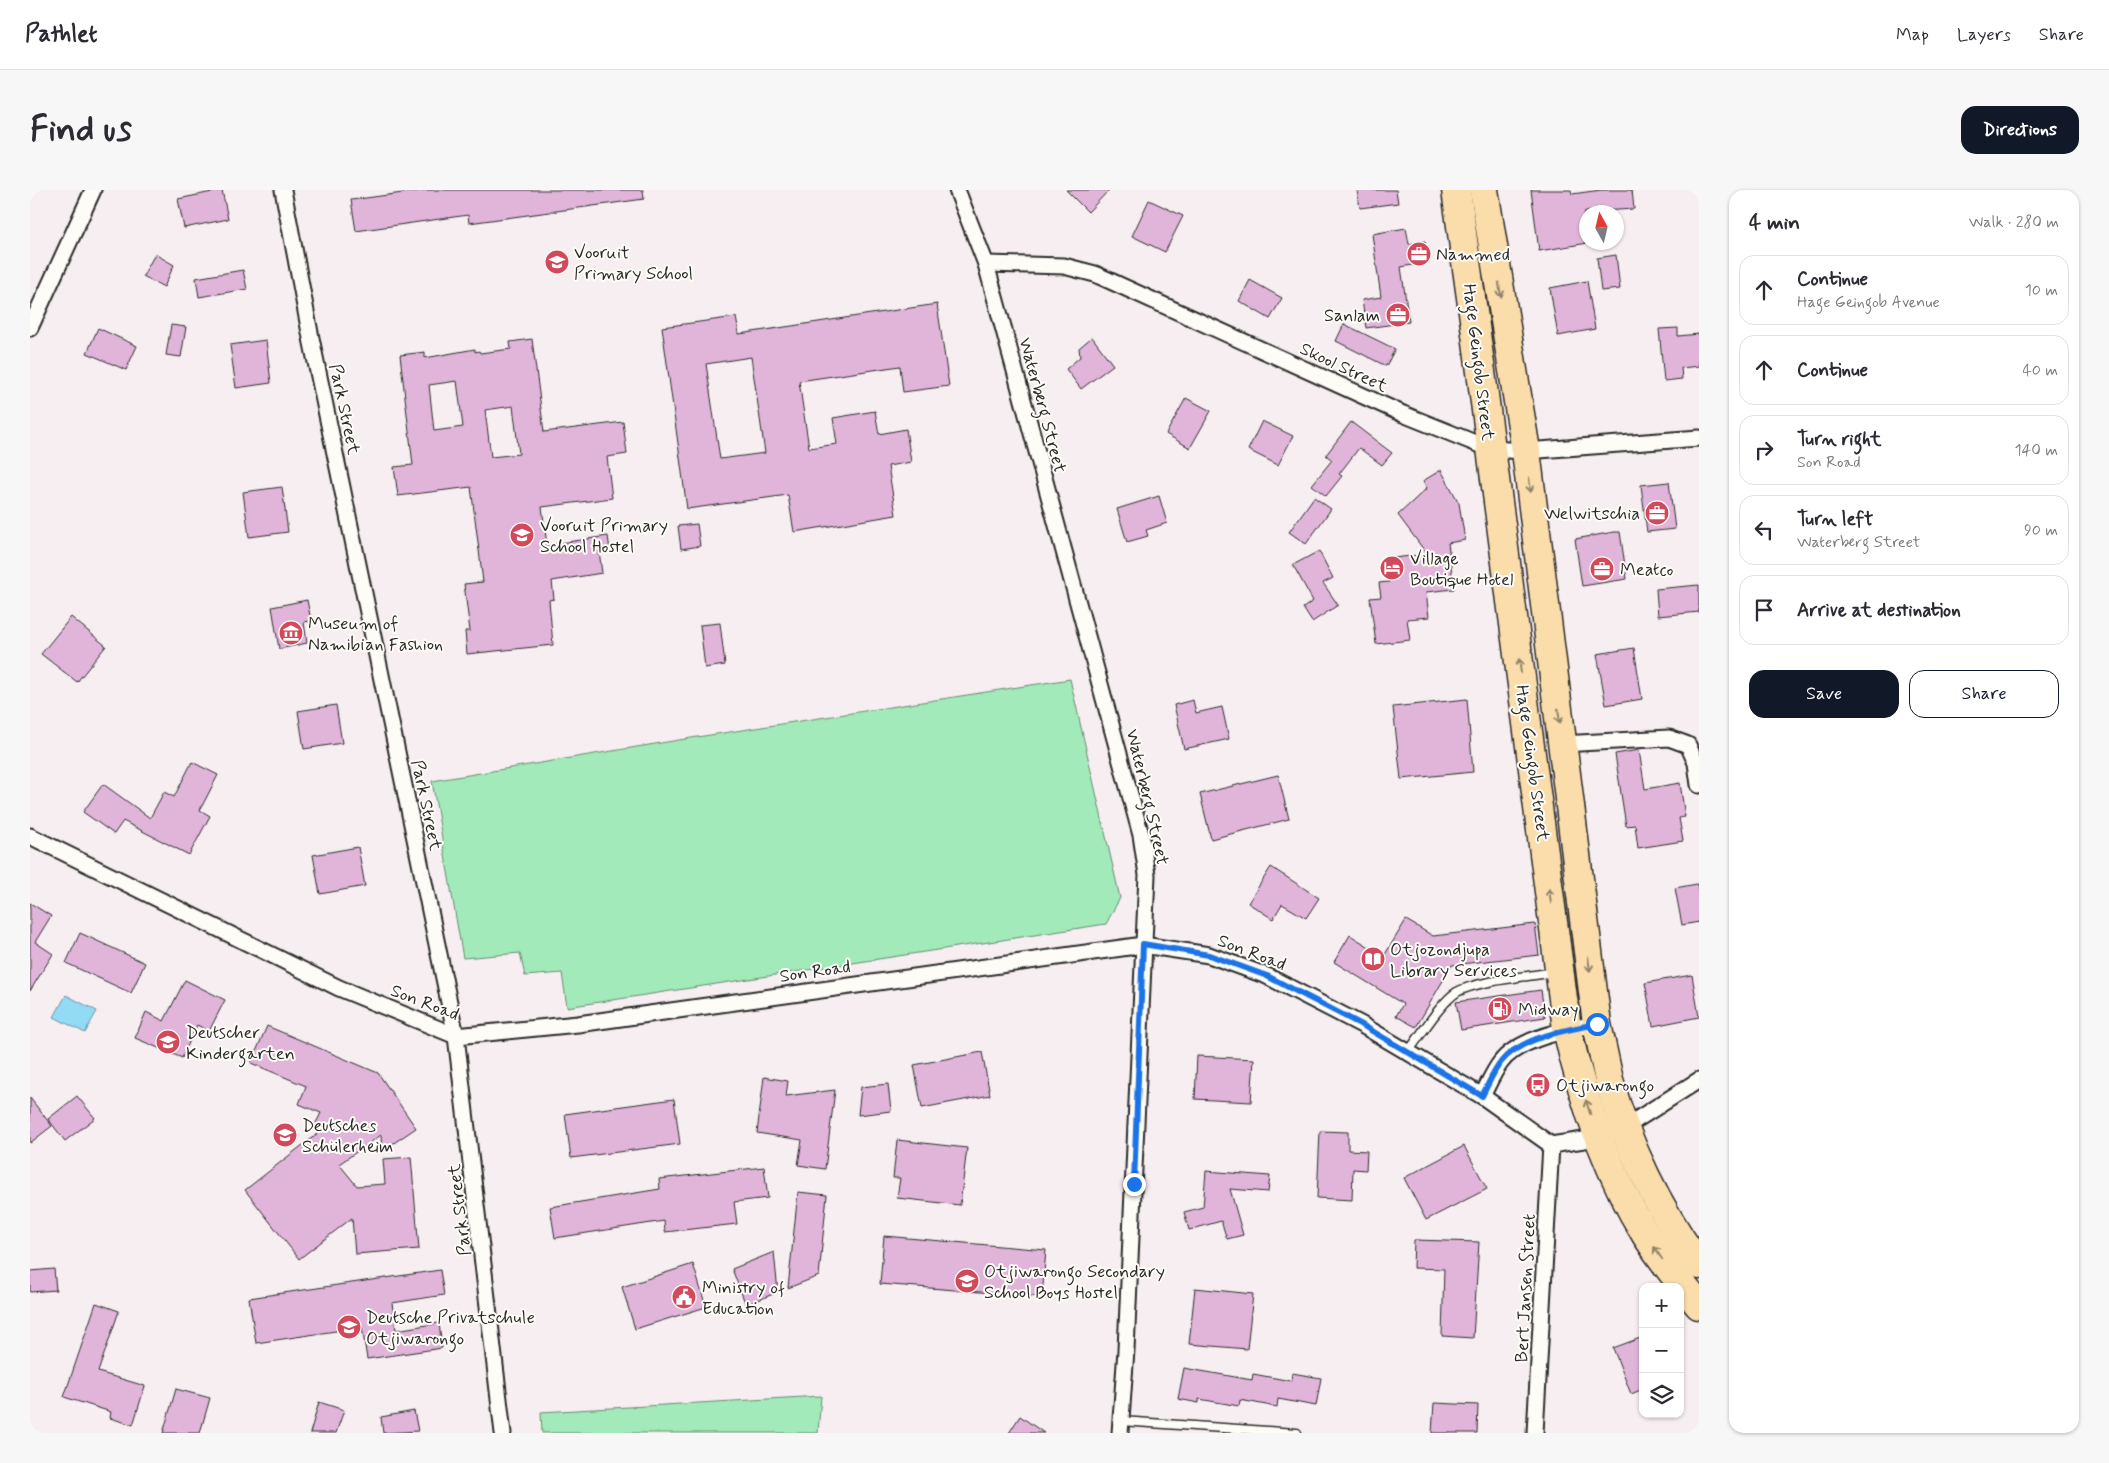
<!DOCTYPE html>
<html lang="en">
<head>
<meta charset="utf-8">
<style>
  :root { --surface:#fff; --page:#f7f7f7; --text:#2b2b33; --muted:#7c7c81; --line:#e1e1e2; --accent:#111827 }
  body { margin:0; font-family:Mynerve,sans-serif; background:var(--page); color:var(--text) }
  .controls { position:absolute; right:15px; bottom:15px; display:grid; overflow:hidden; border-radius:10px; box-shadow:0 1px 4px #0004 }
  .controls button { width:45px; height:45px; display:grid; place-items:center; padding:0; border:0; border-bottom:1px solid var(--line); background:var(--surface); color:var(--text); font:25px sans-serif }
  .compass { position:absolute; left:1549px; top:15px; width:45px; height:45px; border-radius:50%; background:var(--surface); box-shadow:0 1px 4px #0004; rotate:352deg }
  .stop { position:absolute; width:15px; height:15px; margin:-11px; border:4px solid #1a73e8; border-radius:50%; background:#fff }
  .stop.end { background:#1a73e8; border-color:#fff; box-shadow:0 1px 5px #0008 }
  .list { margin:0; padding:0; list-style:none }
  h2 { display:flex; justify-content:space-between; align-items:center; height:65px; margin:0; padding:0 20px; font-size:21px }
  h2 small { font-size:16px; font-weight:400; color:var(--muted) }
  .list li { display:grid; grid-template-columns:32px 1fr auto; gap:15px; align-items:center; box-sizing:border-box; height:70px; margin:0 10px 10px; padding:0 10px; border:1px solid var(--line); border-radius:15px }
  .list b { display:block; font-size:19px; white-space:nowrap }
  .list p { margin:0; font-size:16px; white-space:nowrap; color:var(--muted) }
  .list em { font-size:16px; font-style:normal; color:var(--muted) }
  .actions { display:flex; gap:10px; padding:15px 20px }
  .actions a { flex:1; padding:11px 0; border:1px solid var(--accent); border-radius:15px; text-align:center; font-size:18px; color:var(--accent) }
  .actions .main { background:var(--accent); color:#fff }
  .icon { flex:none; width:28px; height:28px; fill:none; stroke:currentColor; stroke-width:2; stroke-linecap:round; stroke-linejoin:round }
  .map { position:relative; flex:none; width:1669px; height:1243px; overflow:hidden; border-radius:15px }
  header { display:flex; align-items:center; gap:30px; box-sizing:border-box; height:70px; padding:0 25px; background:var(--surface); border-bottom:1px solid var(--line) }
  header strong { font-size:24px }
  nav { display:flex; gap:28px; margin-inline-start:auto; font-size:18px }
  .intro { display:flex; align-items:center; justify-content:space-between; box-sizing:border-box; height:120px; padding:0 30px }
  h1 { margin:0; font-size:35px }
  .button { padding:12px 22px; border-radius:15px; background:var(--accent); color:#fff; font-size:18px; font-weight:700 }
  main { display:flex; gap:30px; padding:0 30px }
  aside { flex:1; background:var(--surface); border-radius:15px; box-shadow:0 1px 4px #0004 }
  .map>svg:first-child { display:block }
  .green { fill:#a2eab9; stroke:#668a72 }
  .water { fill:#93daf4; stroke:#6994a4 }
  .building { fill:#e1b5da; stroke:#2b2b2b; fill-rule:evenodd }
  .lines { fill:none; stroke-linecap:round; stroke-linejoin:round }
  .lane-casing { stroke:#2b2b2b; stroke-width:11 }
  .street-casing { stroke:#2b2b2b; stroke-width:19 }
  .highway-casing { stroke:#2b2b2b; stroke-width:31 }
  .lane { stroke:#fdfcf7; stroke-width:8 }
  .street { stroke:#fdfcf7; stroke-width:15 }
  .highway { stroke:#faddab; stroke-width:28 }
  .oneway { stroke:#92846b }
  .route { stroke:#1a73e8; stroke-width:6 }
  .labels { text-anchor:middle; stroke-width:4; stroke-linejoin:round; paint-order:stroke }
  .poi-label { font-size:18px; fill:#2b2b2b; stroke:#fdfcf7; text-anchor:start }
  .street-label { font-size:18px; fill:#2b2b2b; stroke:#fdfcf7 }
</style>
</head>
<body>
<header>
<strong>Pathlet</strong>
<nav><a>Map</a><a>Layers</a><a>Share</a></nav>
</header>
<div class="intro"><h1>Find us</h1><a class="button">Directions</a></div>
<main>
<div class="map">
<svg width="1669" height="1243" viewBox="0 0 1669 1243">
  <rect width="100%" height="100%" fill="#f7eef1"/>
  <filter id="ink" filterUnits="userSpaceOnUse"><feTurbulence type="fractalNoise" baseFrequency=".02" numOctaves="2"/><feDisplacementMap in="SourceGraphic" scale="10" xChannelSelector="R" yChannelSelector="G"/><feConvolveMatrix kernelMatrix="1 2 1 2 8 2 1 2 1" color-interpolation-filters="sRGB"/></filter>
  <g filter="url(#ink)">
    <g class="green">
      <path d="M1040 489 1090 708 1076 734 537 817 532 783 495 786 490 763 433 768 402 591 661 548Z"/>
      <path d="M791 1206 788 1243H512L511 1222Z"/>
    </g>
    <path class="water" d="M36 805 67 821 55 843 24 827Z"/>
    <g class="building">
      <path d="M192 0 198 29 154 38 148 9Z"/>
      <path d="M395 0H613L614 9 439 33 438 25 326 41 321 10Z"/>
      <path d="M1036 0H1079L1058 22Z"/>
      <path d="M1327 0H1366L1368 13 1330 18Z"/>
      <path d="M1501 0H1541L1542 4 1571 0H1602L1604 19 1556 22 1553 24 1558 53 1509 61Z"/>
      <path d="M1119 10 1153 26 1135 62 1102 46Z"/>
      <path d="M1376 38 1379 54 1395 51 1399 72 1371 77 1379 132 1336 138 1332 110 1351 107 1342 44Z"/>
      <path d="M125 64 144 75 134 97 113 86Z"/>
      <path d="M1586 65 1590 99 1571 101 1567 68Z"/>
      <path d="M213 80 217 99 169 107 166 88Z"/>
      <path d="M1220 90 1252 108 1240 129 1209 111Z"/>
      <path d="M1557 91 1565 139 1528 146 1520 98Z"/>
      <path d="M907 114 919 196 873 202 870 176 769 191 779 258 807 254 803 228 845 221 849 244 876 239 881 272 858 276 866 325 764 342 758 305 657 319 632 137 706 127 709 144ZM721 167 735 263 690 269 676 174Z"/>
      <path d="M1314 134 1365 159 1356 176 1306 151Z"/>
      <path d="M141 135 156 137 151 167 136 165Z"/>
      <path d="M68 138 107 156 96 180 57 163Z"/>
      <path d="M1648 138V146L1669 144V176L1651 178 1652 189 1634 191 1629 139Z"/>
      <path d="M1062 147 1083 175 1051 199 1036 179 1050 167 1049 158Z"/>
      <path d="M502 149 514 242 593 232 597 264 577 267 582 308 512 317 517 355 578 346 580 360 569 361 572 383 522 391 524 409 519 410 523 455 437 464 435 441H440L434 394 453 392 441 297 368 306 364 277 383 275 370 165 395 162V168L445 159V162L449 161 450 163 481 159 480 152ZM427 191 433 237 404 241 399 195ZM483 216 489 264 461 267 455 220Z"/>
      <path d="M236 150 241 193 206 198 200 155Z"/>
      <path d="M1156 208 1181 221 1160 258 1136 244Z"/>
      <path d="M1232 231 1263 246 1248 275 1218 260Z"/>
      <path d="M1321 232 1362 263 1352 275 1329 258 1309 284 1312 286 1296 306 1282 295 1302 270 1296 265Z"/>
      <path d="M1411 280 1429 313 1435 350 1418 353 1424 399 1396 402 1399 427 1377 429 1380 450 1346 454 1340 408 1351 407 1349 393 1359 392 1356 369 1397 364 1368 325 1397 298 1393 291Z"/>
      <path d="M1639 292 1645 339 1617 342 1611 295Z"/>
      <path d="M252 297 258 342 219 347 213 302Z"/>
      <path d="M1129 306 1137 333 1116 340 1118 346 1097 352 1087 319Z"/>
      <path d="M1284 307 1301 319 1276 354 1259 342Z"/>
      <path d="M667 334 670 356 651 359 648 336Z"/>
      <path d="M1584 342H1590L1597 389 1552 396 1545 349Z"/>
      <path d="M1289 361 1303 388 1293 393 1308 415 1282 432 1273 418 1283 411 1263 375Z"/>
      <path d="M1669 395V422L1628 426 1626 399Z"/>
      <path d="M277 410 281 431 274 432 277 453 249 459 242 417Z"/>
      <path d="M41 427 76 456 47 492 11 464Z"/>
      <path d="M690 433 695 475 675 478 670 435Z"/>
      <path d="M1604 458 1612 509 1576 515 1567 464Z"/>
      <path d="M1437 509 1443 582 1371 589 1363 517Z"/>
      <path d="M1163 510 1166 523 1192 517 1199 549 1154 559 1144 515Z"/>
      <path d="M306 515 312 553 274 559 268 521Z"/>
      <path d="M1609 560 1615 599 1650 593 1655 627 1649 628 1653 651 1608 658 1605 635 1596 636 1585 564Z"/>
      <path d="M162 572 188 585 170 620 180 626 159 665 93 631 84 644 53 622 73 594 120 628 134 602 144 607Z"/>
      <path d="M1248 585 1259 629 1181 649 1170 604Z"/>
      <path d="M328 657 335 696 290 704 283 665Z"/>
      <path d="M1241 677 1289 708 1276 728 1252 714 1243 729 1218 713Z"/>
      <path d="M1667 694 1669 705V732L1652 735 1645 698Z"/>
      <path d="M0 713 21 726 5 752 23 764 0 801Z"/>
      <path d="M1376 730 1403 746 1505 734 1509 765 1422 775 1386 837 1366 826 1373 814 1304 772 1320 745 1354 766Z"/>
      <path d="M50 743 115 773 101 803 36 773Z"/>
      <path d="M1662 785 1669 827 1623 836 1615 793Z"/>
      <path d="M155 790 195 810 179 841 167 835 152 868 105 848 116 822 134 831Z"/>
      <path d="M1511 800 1515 827 1431 840 1426 812Z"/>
      <path d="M237 836 348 883 386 938 352 961 351 945 309 974 327 996 355 994 353 969 381 967 389 1059 325 1064 322 1028 269 1069 215 1000 292 940 286 933 291 923 269 914 276 896 221 873Z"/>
      <path d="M952 862 960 905 892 918 884 875Z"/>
      <path d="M1167 866 1224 869 1221 912 1165 909Z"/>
      <path d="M734 887 758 891 756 906 805 900 795 979 768 975 772 950 727 943Z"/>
      <path d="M858 894 861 921 828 925 831 897Z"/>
      <path d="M47 906 65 928 35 951 18 929Z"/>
      <path d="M0 908 22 936 0 953Z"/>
      <path d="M644 909 650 954 541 968 535 924Z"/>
      <path d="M1290 941 1318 942V960L1337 961 1336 980 1323 979 1322 1010 1287 1008Z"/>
      <path d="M867 950 937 958 930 1015 867 1008 870 988H863Z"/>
      <path d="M1434 956 1457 999 1396 1030 1374 988Z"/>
      <path d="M734 977 738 1008 704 1012 707 1034 635 1042 634 1031 525 1048 520 1017 630 999 629 989Z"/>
      <path d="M1176 981 1240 986 1238 1002 1200 999 1213 1045 1197 1049 1191 1031 1159 1040 1154 1022 1173 1017Z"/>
      <path d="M768 1002 797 1005 789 1086 758 1098Z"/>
      <path d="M854 1046 1016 1060 1012 1107 850 1094Z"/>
      <path d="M1384 1050 1449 1052 1443 1148 1412 1146 1414 1079 1383 1078Z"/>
      <path d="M744 1062 748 1102 716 1115 702 1079Z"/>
      <path d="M663 1074 676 1117 605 1139 592 1097Z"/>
      <path d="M24 1079 26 1100 0 1102V1081Z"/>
      <path d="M410 1080 414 1105 362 1113 366 1140 409 1133 412 1158 337 1169 332 1137 226 1153 219 1108Z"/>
      <path d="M1165 1098 1223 1104 1217 1159 1159 1154Z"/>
      <path d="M66 1113 89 1121 68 1182 115 1196 103 1235 80 1228 81 1222 34 1207Z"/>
      <path d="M1613 1147V1199L1601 1204 1583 1158Z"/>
      <path d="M1154 1178 1222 1190 1223 1184 1261 1191 1262 1183 1291 1188 1286 1216 1248 1209 1247 1217 1210 1210 1209 1216 1169 1209V1213L1148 1209Z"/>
      <path d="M146 1199 180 1208 170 1243H133Z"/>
      <path d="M289 1212 314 1220 306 1243H280Z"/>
      <path d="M1404 1213 1448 1215 1447 1243H1402Z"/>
      <path d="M384 1221 388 1241 353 1243 351 1227Z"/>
      <path d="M990 1226 1014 1243H979Z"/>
    </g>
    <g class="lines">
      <defs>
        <g id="lane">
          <path d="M1378 862C1390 846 1411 812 1427 802 1446 791 1501 786 1525 782"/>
          <path d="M1091 1231 1267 1243"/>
        </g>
        <g id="street">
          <path d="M253 0 281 148 426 846 473 1243"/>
          <path d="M927 0 956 74 1111 645 1117 685 1096 1160 1090 1243"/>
          <path d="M956 74 1034 76 1065 84 1373 224 1460 259 1496 261 1669 248"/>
          <path d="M0 138 63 0"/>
          <path d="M1532 554 1639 548 1658 555 1666 573 1669 595"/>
          <path d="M0 646 309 798 426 846 548 834 1113 755 1179 765 1237 786 1332 835 1452 906 1521 955 1567 948 1595 937 1669 890"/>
          <path d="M1452 906C1458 895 1463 882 1471 872 1489 848 1539 839 1567 834"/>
          <path d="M1505 1243 1521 955"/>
        </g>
        <g id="highway">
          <path d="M1426 0 1445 136 1537 839C1553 911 1577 982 1616 1045 1632 1070 1650 1093 1669 1115"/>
          <path d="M1454 0 1496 261 1567 834C1571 853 1575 872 1579 890 1596 953 1630 1023 1669 1075"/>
        </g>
      </defs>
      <use href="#lane" class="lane-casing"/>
      <use href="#street" class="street-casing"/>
      <use href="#highway" class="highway-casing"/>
      <use href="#lane" class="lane"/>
      <use href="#street" class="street"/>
      <use href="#highway" class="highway"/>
    </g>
    <defs><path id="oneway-shaft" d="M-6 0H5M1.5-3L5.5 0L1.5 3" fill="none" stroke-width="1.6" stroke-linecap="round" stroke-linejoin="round" transform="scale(1.25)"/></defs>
    <g class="oneway">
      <use href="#oneway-shaft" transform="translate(1470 100) rotate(81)"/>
      <use href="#oneway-shaft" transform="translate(1500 295) rotate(83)"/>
      <use href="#oneway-shaft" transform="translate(1490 476) rotate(-98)"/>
      <use href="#oneway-shaft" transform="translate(1529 526) rotate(83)"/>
      <use href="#oneway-shaft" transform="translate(1520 706) rotate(-98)"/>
      <use href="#oneway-shaft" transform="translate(1559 774) rotate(83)"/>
      <use href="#oneway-shaft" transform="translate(1558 917) rotate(-108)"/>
      <use href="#oneway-shaft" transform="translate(1628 1063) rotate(-124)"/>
    </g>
  </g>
  <g class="lines" filter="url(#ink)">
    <path class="route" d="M1104 994 1113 754 1179 765 1237 786 1332 835 1452 906C1458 895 1463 882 1471 872 1489 848 1539 839 1567 834"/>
  </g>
  <defs>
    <symbol id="office-disc" viewBox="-11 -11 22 22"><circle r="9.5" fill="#d1495b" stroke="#fdfcf7"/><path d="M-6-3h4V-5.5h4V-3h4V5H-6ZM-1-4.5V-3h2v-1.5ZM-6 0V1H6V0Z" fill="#fff"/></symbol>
    <symbol id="school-disc" viewBox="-11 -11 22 22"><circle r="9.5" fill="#d1495b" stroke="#fdfcf7"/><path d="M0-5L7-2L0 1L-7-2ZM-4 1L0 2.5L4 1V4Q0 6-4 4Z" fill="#fff"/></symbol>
    <symbol id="hotel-disc" viewBox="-11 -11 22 22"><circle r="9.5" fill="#d1495b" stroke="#fdfcf7"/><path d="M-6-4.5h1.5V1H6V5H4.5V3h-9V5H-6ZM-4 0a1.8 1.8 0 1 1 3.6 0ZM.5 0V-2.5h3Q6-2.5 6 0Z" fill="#fff"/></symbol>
    <symbol id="museum-disc" viewBox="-11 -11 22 22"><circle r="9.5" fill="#d1495b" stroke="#fdfcf7"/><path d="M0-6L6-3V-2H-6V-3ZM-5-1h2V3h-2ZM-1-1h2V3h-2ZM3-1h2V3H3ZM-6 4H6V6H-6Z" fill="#fff"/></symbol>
    <symbol id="library-disc" viewBox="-11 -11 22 22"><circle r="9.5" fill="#d1495b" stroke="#fdfcf7"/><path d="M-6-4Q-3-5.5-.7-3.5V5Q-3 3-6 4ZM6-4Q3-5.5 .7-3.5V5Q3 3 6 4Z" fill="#fff"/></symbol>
    <symbol id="fuel-disc" viewBox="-11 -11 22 22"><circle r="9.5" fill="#d1495b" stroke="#fdfcf7"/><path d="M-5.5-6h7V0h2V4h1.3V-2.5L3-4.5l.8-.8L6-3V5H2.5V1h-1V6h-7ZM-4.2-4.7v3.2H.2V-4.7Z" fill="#fff"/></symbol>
    <symbol id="bus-disc" viewBox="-11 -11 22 22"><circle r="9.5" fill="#d1495b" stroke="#fdfcf7"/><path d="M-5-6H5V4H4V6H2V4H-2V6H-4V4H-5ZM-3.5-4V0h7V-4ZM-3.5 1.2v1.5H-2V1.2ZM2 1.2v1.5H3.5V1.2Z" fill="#fff"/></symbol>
    <symbol id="civic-disc" viewBox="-11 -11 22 22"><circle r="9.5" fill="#d1495b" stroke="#fdfcf7"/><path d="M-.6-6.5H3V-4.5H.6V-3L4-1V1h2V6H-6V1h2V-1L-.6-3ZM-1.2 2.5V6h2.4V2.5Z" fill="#fff"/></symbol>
  </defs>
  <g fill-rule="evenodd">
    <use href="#office-disc" x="1375" y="50" width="28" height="28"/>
    <use href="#school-disc" x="513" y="58" width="28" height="28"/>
    <use href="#office-disc" x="1354" y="111" width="28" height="28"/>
    <use href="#office-disc" x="1613" y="309" width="28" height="28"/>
    <use href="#school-disc" x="478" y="331" width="28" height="28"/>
    <use href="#hotel-disc" x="1348" y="364" width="28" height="28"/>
    <use href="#office-disc" x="1558" y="365" width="28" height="28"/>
    <use href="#museum-disc" x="247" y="429" width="28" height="28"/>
    <use href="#library-disc" x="1329" y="755" width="28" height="28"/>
    <use href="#fuel-disc" x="1456" y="805" width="28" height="28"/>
    <use href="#school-disc" x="124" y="838" width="28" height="28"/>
    <use href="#bus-disc" x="1494" y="881" width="28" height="28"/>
    <use href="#school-disc" x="241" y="931" width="28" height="28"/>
    <use href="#school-disc" x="923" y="1077" width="28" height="28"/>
    <use href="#civic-disc" x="640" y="1093" width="28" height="28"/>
    <use href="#school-disc" x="305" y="1123" width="28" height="28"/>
  </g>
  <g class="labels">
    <g class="poi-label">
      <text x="544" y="68">Vooruit<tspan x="544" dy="21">Primary School</tspan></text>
      <text x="1406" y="70">Nammed</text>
      <text x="1350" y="131" text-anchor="end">Sanlam</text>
      <text x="1610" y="329" text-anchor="end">Welwitschia</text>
      <text x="510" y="341">Vooruit Primary<tspan x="510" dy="21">School Hostel</tspan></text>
      <text x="1380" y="374">Village<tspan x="1380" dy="21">Boutique Hotel</tspan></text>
      <text x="1590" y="385">Meatco</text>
      <text x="278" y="439">Museum of<tspan x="278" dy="21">Namibian Fashion</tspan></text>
      <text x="1360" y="765">Otjozondjupa<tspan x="1360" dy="21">Library Services</tspan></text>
      <text x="1488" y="825">Midway</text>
      <text x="156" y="848">Deutscher<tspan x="156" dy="21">Kindergarten</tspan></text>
      <text x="1526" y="901">Otjiwarongo</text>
      <text x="272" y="941">Deutsches<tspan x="272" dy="21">Schülerheim</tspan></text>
      <text x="954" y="1087">Otjiwarongo Secondary<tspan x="954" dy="21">School Boys Hostel</tspan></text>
      <text x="672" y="1103">Ministry of<tspan x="672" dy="21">Education</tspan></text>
      <text x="336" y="1133">Deutsche Privatschule<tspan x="336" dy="21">Otjiwarongo</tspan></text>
    </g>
    <g class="street-label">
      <text transform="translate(1449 172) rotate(83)" y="6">Hage Geingob Street</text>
      <text transform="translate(1314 177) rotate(25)" y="6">Skool Street</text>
      <text transform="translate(1013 215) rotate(75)" y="6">Waterberg Street</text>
      <text transform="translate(315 219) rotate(78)" y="6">Park Street</text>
      <text transform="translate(1503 573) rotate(82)" y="6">Hage Geingob Street</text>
      <text transform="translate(1118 607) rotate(77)" y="6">Waterberg Street</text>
      <text transform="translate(397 615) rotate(78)" y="6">Park Street</text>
      <text transform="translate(1222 762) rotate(21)" y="6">Son Road</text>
      <text transform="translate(785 781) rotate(-8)" y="6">Son Road</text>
      <text transform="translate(395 812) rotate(21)" y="6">Son Road</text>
      <text transform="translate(429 1020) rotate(-97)" y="6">Park Street</text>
      <text transform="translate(1495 1098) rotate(-87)" y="6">Bert Jansen Street</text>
    </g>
  </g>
</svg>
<div class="controls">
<button>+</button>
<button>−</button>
<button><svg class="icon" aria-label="layers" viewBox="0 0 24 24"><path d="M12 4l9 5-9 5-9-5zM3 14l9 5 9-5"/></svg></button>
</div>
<svg class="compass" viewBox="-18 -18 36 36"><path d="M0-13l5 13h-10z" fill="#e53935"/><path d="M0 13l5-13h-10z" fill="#7c7c81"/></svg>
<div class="stop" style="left:1567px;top:834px"></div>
<div class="stop end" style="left:1104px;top:994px"></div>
</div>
<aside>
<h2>4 min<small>Walk · 280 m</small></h2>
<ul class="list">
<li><svg class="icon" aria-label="ahead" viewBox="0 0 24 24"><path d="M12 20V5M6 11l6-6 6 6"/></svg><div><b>Continue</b><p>Hage Geingob Avenue</p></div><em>10 m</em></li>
<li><svg class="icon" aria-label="ahead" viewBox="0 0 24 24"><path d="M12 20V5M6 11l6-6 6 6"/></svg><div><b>Continue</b></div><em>40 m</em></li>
<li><svg class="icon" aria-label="right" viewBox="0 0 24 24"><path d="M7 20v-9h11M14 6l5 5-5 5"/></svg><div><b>Turn right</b><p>Son Road</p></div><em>140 m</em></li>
<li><svg class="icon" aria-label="left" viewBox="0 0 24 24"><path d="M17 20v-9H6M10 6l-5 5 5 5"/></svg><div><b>Turn left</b><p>Waterberg Street</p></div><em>90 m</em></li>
<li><svg class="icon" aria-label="arrive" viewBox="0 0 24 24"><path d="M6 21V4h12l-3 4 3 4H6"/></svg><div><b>Arrive at destination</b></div></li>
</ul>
<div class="actions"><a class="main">Save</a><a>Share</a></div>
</aside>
</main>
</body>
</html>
